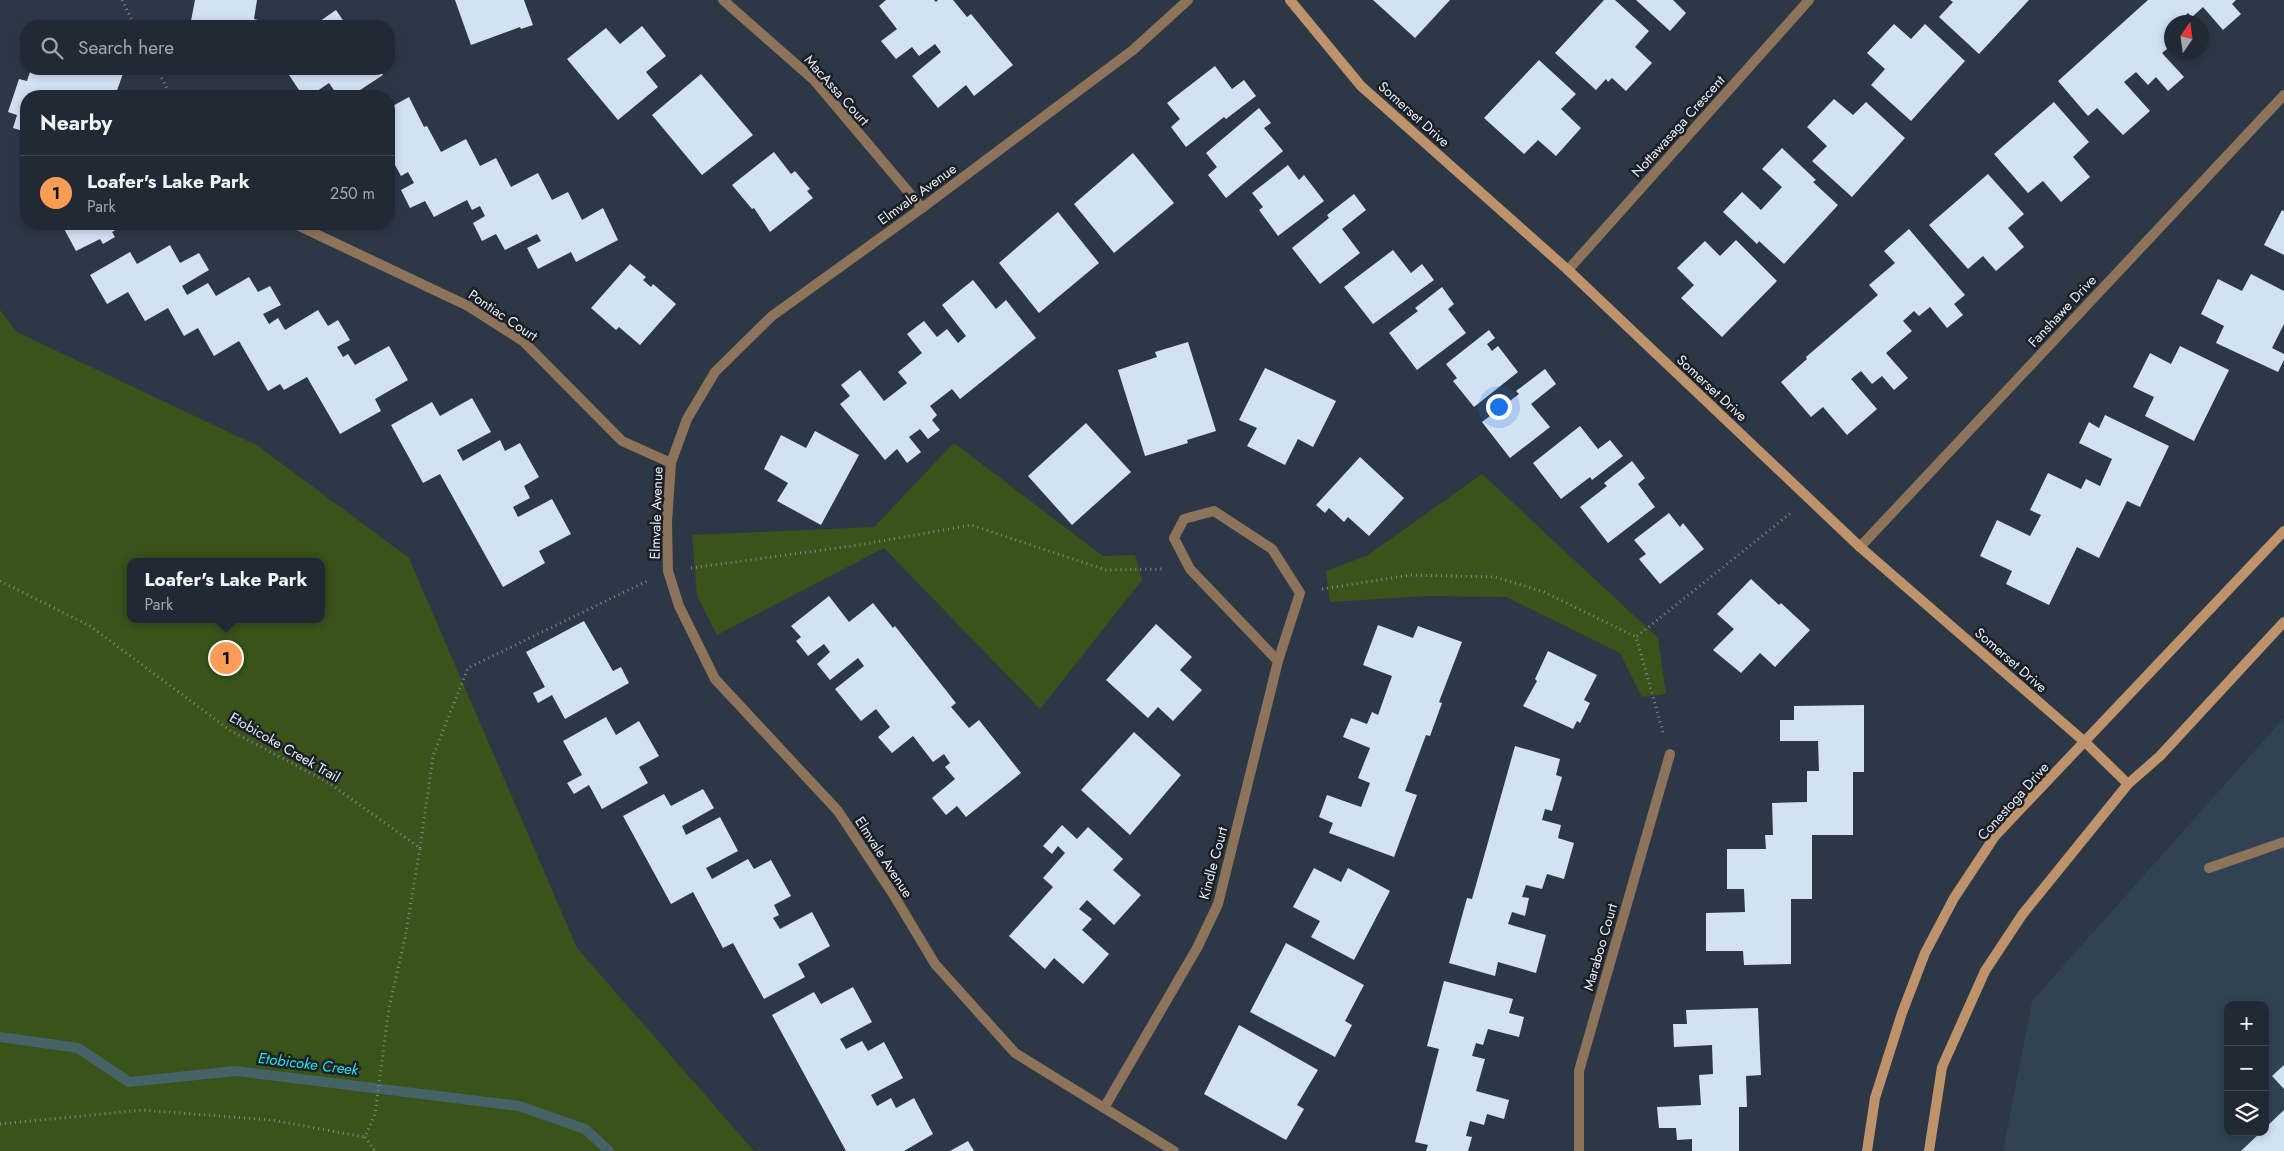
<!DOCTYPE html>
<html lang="en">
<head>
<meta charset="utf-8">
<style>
  :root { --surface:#212a34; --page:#29323c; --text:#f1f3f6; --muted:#a2a7ac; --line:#3e464f; --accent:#fd9d55 }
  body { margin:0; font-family:Jost,sans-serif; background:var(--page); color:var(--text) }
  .controls { position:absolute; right:15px; bottom:15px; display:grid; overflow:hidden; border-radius:10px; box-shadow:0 2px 8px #0003 }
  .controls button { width:45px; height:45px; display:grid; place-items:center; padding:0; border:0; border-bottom:1px solid var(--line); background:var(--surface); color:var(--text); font:25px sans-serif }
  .compass { position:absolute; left:2164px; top:15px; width:45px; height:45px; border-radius:50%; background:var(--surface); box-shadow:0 2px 8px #0003; rotate:13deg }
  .you { position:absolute; left:1498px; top:406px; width:18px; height:18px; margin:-12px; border:4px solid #fff; border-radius:50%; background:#1a73e8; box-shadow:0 0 0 8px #1a73e833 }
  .badge { display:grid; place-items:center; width:32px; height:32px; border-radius:50%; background:var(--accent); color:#111; font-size:16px; font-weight:700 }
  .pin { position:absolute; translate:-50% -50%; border:2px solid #fff; box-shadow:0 1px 5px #0006 }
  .popup { position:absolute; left:127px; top:558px; width:198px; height:65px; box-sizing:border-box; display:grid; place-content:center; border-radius:10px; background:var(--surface); filter:drop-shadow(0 1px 4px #0005); font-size:16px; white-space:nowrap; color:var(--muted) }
  .popup b { font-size:19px; color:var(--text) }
  .popup::after { content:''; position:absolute; left:50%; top:100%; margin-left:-10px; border:10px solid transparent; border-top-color:var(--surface) }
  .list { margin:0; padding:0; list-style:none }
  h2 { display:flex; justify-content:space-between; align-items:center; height:65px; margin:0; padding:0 20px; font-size:21px }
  h2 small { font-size:16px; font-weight:400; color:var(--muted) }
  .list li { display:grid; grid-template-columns:32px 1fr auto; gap:15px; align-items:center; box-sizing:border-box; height:75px; padding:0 20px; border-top:1px solid var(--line) }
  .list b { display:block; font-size:19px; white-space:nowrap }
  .list p { margin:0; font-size:16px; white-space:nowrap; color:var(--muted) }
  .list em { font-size:16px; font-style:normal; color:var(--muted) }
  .icon { flex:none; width:28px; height:28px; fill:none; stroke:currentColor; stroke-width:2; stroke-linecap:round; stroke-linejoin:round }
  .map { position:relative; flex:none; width:2284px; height:1151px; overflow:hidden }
  .search { position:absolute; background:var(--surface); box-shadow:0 2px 8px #0003; left:20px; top:20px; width:375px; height:55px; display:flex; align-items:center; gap:12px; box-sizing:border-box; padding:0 18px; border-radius:20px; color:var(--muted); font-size:19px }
  .panel { position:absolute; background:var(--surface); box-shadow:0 2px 8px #0003; left:20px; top:90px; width:375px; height:140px; border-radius:20px }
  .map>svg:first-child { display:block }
  .built { fill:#314254; fill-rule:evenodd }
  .green { fill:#39531b; fill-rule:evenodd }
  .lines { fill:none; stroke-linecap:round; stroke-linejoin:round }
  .stream { stroke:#456367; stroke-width:10 }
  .building { fill:#d2e2f3 }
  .path { stroke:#7f8995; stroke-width:3; stroke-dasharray:1 4; stroke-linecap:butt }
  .lane { stroke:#8d735a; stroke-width:10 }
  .street { stroke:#8d735a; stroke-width:10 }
  .secondary { stroke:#be936b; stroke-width:10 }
  .labels { text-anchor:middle; stroke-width:5; stroke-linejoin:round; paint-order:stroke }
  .street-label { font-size:14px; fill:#e6eef7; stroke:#191f25 }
  .water-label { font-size:15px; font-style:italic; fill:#1ae5eb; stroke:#191f25 }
</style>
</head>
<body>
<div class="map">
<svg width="2284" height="1151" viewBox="0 0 2284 1151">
  <rect width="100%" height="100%" fill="#2c3846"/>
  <path class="built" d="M2284 718V1151H2003L2032 1001ZM2228 1005H2265V1132H2228Z"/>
  <g class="green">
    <path d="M0 310 17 332 258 446 409 558 577 948 754 1151H0ZM131 562H321V619H131Z"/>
    <path d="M954 443 1103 556 1135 555 1142 580 1040 709 884 548 717 635 697 596 692 535 874 527Z"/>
    <path d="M1482 474 1658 638 1666 694 1642 697 1620 653 1506 597 1426 596 1330 602 1326 571 1368 555Z"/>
  </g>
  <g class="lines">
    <path class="stream" d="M0 1037 78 1048 129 1082 236 1071 519 1106 585 1129 609 1151"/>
  </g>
  <g class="building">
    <path d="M195 0H257L254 19 258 20 257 26H190Z"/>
    <path d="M455 0H524L533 25 521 29 520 27 471 45Z"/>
    <path d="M886 0H934L936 2 938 0H953L967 17 971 14 1013 65 974 96 966 85 938 108 912 76 941 52 935 44 919 56 912 47 896 59 881 41 897 29 879 6Z"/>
    <path d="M1373 0H1450L1415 38Z"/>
    <path d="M1604 0H1615L1649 31 1635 47 1652 63 1626 91 1612 78 1608 82 1606 79 1596 90 1555 53Z"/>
    <path d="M1636 0H1673L1686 13 1670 31Z"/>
    <path d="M1950 0H2029L1979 54 1939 17 1953 2Z"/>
    <path d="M2148 0H2236L2232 4 2241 14 2223 30 2203 7 2192 17 2188 13 2178 22H2172V45L2162 53 2184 77 2168 91 2156 77 2148 85 2136 72 2124 82 2150 111 2123 135 2097 108 2088 116 2058 81Z"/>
    <path d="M336 10 347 26H313Z"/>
    <path d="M1894 24 1911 39 1925 24 1965 61 1911 121 1871 85 1885 69 1867 53Z"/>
    <path d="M642 26 666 56 646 72 658 87 618 120 567 59 606 28 620 44Z"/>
    <path d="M1539 60 1576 94 1561 109 1581 128 1556 156 1538 140 1524 154 1484 118Z"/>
    <path d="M1215 66 1232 89 1244 80 1256 96 1226 119 1224 117 1186 147 1171 127 1180 119 1167 103Z"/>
    <path d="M31 69H117L124 71 115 96H26V132L13 128 17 115 8 112 19 79 27 81Z"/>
    <path d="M285 69H378L383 75 351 96H338L329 83 310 96H303Z"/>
    <path d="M701 74 753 135 702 175 652 115Z"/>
    <path d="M409 97 424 127 427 126 441 152 466 139 480 166 496 158 511 187 538 173 552 200 568 192 582 220 603 208 618 240 576 262 571 252 538 269 527 248 541 241 537 234 505 250 496 234 482 241 473 223 485 216 480 206 472 210 467 200 434 217 425 201 410 208 401 190 414 183 408 172 401 176 395 165 389 168V108Z"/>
    <path d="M1834 99 1853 115 1866 102 1905 138 1852 197 1812 161 1827 146 1807 127Z"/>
    <path d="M2054 102 2089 142 2073 157 2090 177 2061 202 2043 181 2028 193 1994 154Z"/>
    <path d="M1259 108 1271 123 1264 128 1283 151 1226 198 1208 175 1217 167 1206 153Z"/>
    <path d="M1782 148 1816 180 1813 182 1838 205 1784 264 1759 241 1757 244 1723 212 1742 192 1761 210 1782 187 1762 169Z"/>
    <path d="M774 152 791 174 795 171 810 189 807 191 813 198 770 232 754 208 752 209 732 185Z"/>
    <path d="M1133 153 1174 203 1114 253 1074 204Z"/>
    <path d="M1288 165 1299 180 1304 175 1324 201 1278 236 1259 210 1263 207 1252 193Z"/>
    <path d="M1988 174 2024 214 2008 228 2024 247 1996 271 1983 256 1968 269 1929 225Z"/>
    <path d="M1354 194 1366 210 1342 229 1360 253 1320 284 1292 248 1329 218 1327 215Z"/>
    <path d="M2282 210 2284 211V255L2264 245Z"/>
    <path d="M1058 212 1099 263 1039 313 999 263Z"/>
    <path d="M58 224H123L124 225 112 232 115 237 103 244 100 239 76 251 62 225 60 226Z"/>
    <path d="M1909 229 1965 295 1954 304 1963 315 1947 328 1930 307 1919 316 1914 311 1903 321 1912 331 1886 353 1908 378 1894 390 1882 376 1872 384 1861 371 1851 379 1877 409 1847 435 1823 407 1811 417 1781 382 1807 359 1806 357 1878 295 1869 285 1895 263 1884 251Z"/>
    <path d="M1736 240 1777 281 1722 337 1681 298 1694 285 1677 268 1705 241 1720 256Z"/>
    <path d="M170 245 180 263 199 253 209 270 182 286 187 295 208 283 216 296 249 277 258 292 270 286 281 305 263 314 269 324 278 318 285 330 318 310 328 326 338 320 350 340 337 347 343 357 348 354 355 365 389 346 408 380 375 399 381 411 340 434 307 377 284 390 280 384 268 391 239 341 214 356 198 328 184 336 168 308 145 321 128 292 107 304 90 275 130 252 137 264Z"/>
    <path d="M1393 250 1411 273 1422 264 1434 280 1373 324 1344 287Z"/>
    <path d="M630 264 646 277 643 280 651 287 653 284 676 304 640 345 619 327 616 330 591 308Z"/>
    <path d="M2251 274 2284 291V324L2272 348 2284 354V360L2278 372 2216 343 2224 326 2201 314 2218 279 2242 291Z"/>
    <path d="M973 280 996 309 1006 300 1036 338 960 399 952 389 930 406 937 415 932 420 940 430 928 439 920 429 909 437 921 452 907 463 897 449 885 460 840 404 850 396 841 385 860 370 884 401 907 383 898 372 922 353 907 334 924 321 937 337 947 329 958 343 966 336 942 305Z"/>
    <path d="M1442 287 1454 304 1448 309 1466 333 1417 370 1389 333 1418 311 1415 308Z"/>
    <path d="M1489 330 1495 338 1487 344 1492 351 1498 346 1518 372 1474 407 1453 381 1457 378 1446 364Z"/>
    <path d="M1188 342 1216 431 1187 440 1188 443 1145 456 1118 370 1157 357 1155 352Z"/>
    <path d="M2180 346 2229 370 2194 441 2145 416 2154 397 2133 387 2150 353 2171 364Z"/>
    <path d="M1265 368 1336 401 1313 447 1298 439 1285 465 1247 446 1257 428 1239 420Z"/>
    <path d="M1545 369 1556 384 1531 404 1550 427 1510 458 1482 422 1519 394 1516 391Z"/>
    <path d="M472 398 491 432 457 450 463 461 500 440 505 451 520 443 539 477 524 486 530 498 513 507 518 517 552 499 571 534 539 551 545 563 503 587 440 474 423 483 391 425 432 402 440 416Z"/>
    <path d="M2105 415 2169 446 2140 507 2127 501 2099 558 2077 547 2049 605 2006 584 2012 571 1980 556 1997 520 2030 536 2041 515 2030 510 2048 473 2081 489 2086 479 2100 486 2112 459 2079 443 2089 422 2099 428Z"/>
    <path d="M1086 423 1131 472 1072 525 1028 476Z"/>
    <path d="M1580 426 1598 449 1610 440 1623 456 1592 480 1590 477 1561 499 1533 463Z"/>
    <path d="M815 431 859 455 821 525 777 501 788 483 764 469 781 435 806 448Z"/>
    <path d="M1360 457 1404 498 1369 536 1348 517 1344 522 1329 508 1325 513 1316 505Z"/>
    <path d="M1632 461 1645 478 1638 484 1655 507 1608 543 1580 507 1607 486 1604 483Z"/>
    <path d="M1669 513 1680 527 1683 523 1704 549 1660 584 1639 559 1646 554 1634 540Z"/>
    <path d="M1751 579 1779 605 1781 603 1810 630 1775 667 1760 653 1741 673 1713 650 1734 629 1717 614Z"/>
    <path d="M829 596 849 622 873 603 893 628 895 626 956 703 951 707 969 728 979 720 1021 773 966 817 957 806 946 815 932 798 955 779 945 767 950 763 944 754 933 762 913 736 892 753 878 737 890 727 876 709 861 721 835 689 864 666 858 658 830 680 817 664 830 652 824 644 808 656 796 641 801 637 791 626Z"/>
    <path d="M584 621 613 671 621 667 629 683 565 719 552 695 538 703 533 693 545 687 526 652Z"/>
    <path d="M1156 624 1192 657 1180 670 1202 690 1173 721 1158 707 1148 718 1106 680Z"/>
    <path d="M1378 625 1413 638 1418 626 1462 642 1439 702 1442 703 1430 736 1426 735 1405 791 1417 795 1394 857 1329 833 1333 823 1319 817 1327 795 1361 807 1370 783 1358 778 1370 748 1343 737 1351 718 1367 724 1372 712 1378 715 1392 676 1363 665Z"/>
    <path d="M1548 651 1597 675 1584 700 1590 703 1580 723 1577 721 1573 729 1523 706 1537 681 1535 679Z"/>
    <path d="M1864 705V772H1853V835H1812V899H1791V964L1744 965 1743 951H1706V913L1745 912 1744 889H1727V849H1766L1765 835H1773L1772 803 1807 802V771H1819L1818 741H1780V720H1794V706Z"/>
    <path d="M606 717 616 735 639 721 659 756 639 767 648 783 602 809 589 785 574 794 567 783 582 775 563 741Z"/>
    <path d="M1134 732 1181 775 1130 835 1081 790Z"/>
    <path d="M1515 746 1560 759 1556 775 1562 777 1552 811 1545 809 1542 820 1561 825 1558 838 1574 843 1564 879 1547 874 1542 889 1526 885 1522 897 1529 898 1525 916 1512 912 1508 924 1546 935 1536 973 1498 962 1495 976 1449 963 1467 898 1472 899Z"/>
    <path d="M703 789 714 808 682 826 686 835 720 817 738 851 706 868 712 879 748 859 754 869 771 860 791 896 774 905 779 915 773 918 780 929 812 912 830 946 798 964 805 977 764 999 733 943 723 948 693 892 671 904 623 816 664 794 671 806Z"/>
    <path d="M1062 825 1077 839 1088 827 1123 859 1113 870 1141 895 1114 925 1087 900 1079 909 1092 919 1082 930 1109 954 1083 984 1054 958 1045 969 1009 936 1053 887 1043 878 1065 853 1058 846 1052 854 1043 846Z"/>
    <path d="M1314 868 1341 882 1348 868 1390 891 1354 960 1311 937 1320 921 1293 907Z"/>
    <path d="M1286 943 1364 985 1345 1021 1352 1025 1335 1057 1250 1012Z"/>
    <path d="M1444 981 1513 999 1509 1013 1524 1017 1519 1037 1488 1029 1483 1045 1476 1043 1472 1056 1485 1059 1476 1091 1509 1100 1504 1119 1487 1114 1484 1125 1470 1121 1466 1136 1472 1137 1468 1151H1426L1428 1145 1415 1142 1439 1049 1427 1046Z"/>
    <path d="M853 987 872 1022 840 1039 846 1049 862 1041 868 1051 884 1042 903 1078 871 1095 877 1106 891 1098 896 1108 914 1098 933 1134 904 1151H846L772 1015 814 992 821 1004Z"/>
    <path d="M1758 1008 1761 1075 1746 1076 1747 1107H1739V1151H1692V1139L1677 1140 1676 1128H1659L1657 1107 1701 1105 1699 1075 1713 1074 1712 1045 1674 1047 1673 1024H1687L1686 1010Z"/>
    <path d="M1239 1025 1318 1070 1297 1105 1304 1109 1286 1140 1204 1094Z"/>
    <path d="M2284 1065V1089L2272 1076Z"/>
    <path d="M2284 1110V1151H2241L2261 1132H2265V1128Z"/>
    <path d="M968 1141 974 1151H950Z"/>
  </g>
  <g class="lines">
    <g class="path">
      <path d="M122 0 135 26"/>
      <path d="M157 69 171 96"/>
      <path d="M691 568 859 545 971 525 1106 570 1164 569"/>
      <path d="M0 581 90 626 231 731 329 783 420 848 405 938 389 1008 375 1114 365 1137"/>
      <path d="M1322 589 1410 575 1495 577 1544 592 1636 637"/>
      <path d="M1663 732 1636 637 1792 512"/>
      <path d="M420 848 433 756 468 668 647 581"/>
      <path d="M0 1124 143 1110 271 1120 365 1137"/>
      <path d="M365 1137 375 1151"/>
    </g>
    <path class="lane" d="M2209 868 2284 842"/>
    <g class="street">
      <path d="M723 0 814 80 922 208"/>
      <path d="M295 224 468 306 523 341 622 441 671 463"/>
      <path d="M1568 270 1809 0"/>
      <path d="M1860 547 2284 95"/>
      <path d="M1104 1108 1197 948 1218 904 1278 661 1300 593 1272 549 1214 511 1184 519 1174 538 1190 569 1278 661"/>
      <path d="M1174 1151 1015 1053 935 964 893 894 838 811 715 679 679 606 668 571 667 522 671 463 687 419 715 372 772 316 922 208 1133 50 1188 0"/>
      <path d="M1579 1151V1071L1670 754"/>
    </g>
    <g class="secondary">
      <path d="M1290 0 1361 86 1568 270 1860 547 2086 743 2128 784"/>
      <path d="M1867 1151 1875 1098 1902 1013 1925 953 1954 898 1995 836 2284 531"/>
      <path d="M1929 1151 1942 1067 1985 971 2022 915 2128 784 2160 756 2284 622"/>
    </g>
  </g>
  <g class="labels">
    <g class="street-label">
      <text transform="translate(837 90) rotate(48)" y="5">MacAssa Court</text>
      <text transform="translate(1414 114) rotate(42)" y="5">Somerset Drive</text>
      <text transform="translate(1678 126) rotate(-48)" y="5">Nottawasaga Crescent</text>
      <text transform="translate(917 194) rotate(-36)" y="5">Elmvale Avenue</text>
      <text transform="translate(2062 311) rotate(-47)" y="5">Fanshawe Drive</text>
      <text transform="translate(503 315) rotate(34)" y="5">Pontiac Court</text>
      <text transform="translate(1712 388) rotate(43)" y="5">Somerset Drive</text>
      <text transform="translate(656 513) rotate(-88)" y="5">Elmvale Avenue</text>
      <text transform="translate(2011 660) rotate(41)" y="5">Somerset Drive</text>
      <text transform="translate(285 747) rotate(30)" y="5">Etobicoke Creek Trail</text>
      <text transform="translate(2013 801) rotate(-48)" y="5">Conestoga Drive</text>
      <text transform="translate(884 857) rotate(57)" y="5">Elmvale Avenue</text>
      <text transform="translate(1213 863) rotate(-75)" y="5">Kindle Court</text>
      <text transform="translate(1600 947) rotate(-74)" y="5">Maraboo Court</text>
    </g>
    <g class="water-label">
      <text transform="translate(308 1064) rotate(7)" y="5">Etobicoke Creek</text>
    </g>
  </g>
</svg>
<div class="controls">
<button>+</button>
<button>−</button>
<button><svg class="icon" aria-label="layers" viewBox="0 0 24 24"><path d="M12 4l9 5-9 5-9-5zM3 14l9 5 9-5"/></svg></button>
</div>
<svg class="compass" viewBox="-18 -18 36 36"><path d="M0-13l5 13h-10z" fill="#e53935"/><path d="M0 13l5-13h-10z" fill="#a2a7ac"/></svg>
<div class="you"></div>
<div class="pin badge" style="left:226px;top:658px">1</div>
<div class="popup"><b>Loafer's Lake Park</b>Park</div>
<div class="search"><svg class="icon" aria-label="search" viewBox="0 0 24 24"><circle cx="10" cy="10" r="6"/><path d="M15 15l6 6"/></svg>Search here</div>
<section class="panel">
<h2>Nearby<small></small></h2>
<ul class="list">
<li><span class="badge">1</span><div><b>Loafer's Lake Park</b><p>Park</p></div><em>250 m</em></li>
</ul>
</section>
</div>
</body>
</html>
